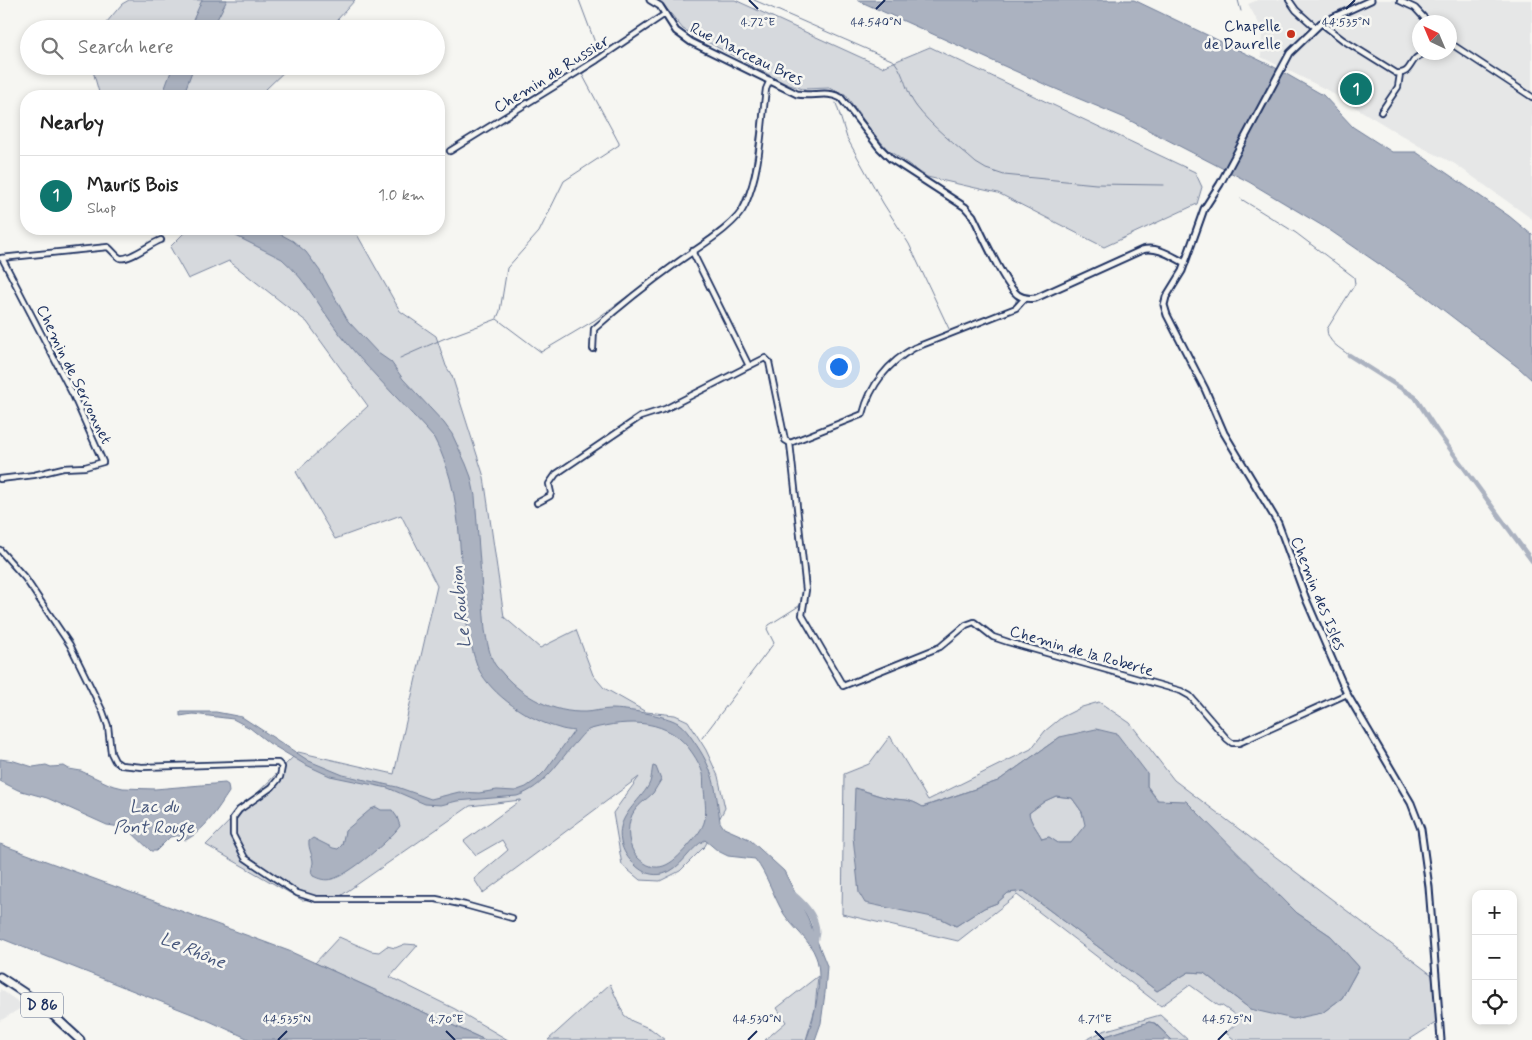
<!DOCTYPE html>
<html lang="en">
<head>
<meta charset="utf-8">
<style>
  :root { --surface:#fff; --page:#f2f2f2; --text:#222; --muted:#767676; --line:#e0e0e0; --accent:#0f766e }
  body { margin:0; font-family:Mynerve,sans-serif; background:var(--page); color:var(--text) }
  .controls { position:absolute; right:15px; bottom:15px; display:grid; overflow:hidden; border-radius:10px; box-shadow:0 2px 8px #0003 }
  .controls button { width:45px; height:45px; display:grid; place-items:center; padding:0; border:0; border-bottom:1px solid var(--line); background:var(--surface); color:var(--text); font:25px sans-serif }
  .compass { position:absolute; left:1412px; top:15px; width:45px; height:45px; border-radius:50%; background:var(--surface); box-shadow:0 2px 8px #0003; rotate:316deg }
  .you { position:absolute; left:838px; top:366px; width:18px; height:18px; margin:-12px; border:4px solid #fff; border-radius:50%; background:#1a73e8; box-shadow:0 0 0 8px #1a73e833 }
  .badge { display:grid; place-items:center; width:32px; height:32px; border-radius:50%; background:var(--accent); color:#fff; font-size:16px; font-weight:700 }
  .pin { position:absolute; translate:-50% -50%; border:2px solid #fff; box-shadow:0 1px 5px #0006 }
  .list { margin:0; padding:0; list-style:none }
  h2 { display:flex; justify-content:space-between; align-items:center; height:65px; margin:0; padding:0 20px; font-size:21px }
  h2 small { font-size:16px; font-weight:400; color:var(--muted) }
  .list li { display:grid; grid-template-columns:32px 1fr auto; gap:15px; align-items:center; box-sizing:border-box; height:80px; padding:0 20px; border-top:1px solid var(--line) }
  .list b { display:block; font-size:19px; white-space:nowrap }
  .list p { margin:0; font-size:16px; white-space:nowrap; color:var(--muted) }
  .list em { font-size:16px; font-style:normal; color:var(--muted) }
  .icon { flex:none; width:28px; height:28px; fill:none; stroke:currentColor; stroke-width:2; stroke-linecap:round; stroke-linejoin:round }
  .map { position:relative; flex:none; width:1532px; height:1040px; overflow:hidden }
  .search { position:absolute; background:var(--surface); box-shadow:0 2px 8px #0003; left:20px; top:20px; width:425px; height:55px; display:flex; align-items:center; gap:12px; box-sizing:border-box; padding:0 18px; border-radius:28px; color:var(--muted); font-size:19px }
  .panel { position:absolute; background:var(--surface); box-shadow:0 2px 8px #0003; left:20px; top:90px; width:425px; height:145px; border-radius:20px }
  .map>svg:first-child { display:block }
  .built { fill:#e6e7e7; fill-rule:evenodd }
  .green { fill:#d6d9dd; stroke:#78849e; fill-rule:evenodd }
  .water { fill:#abb2c0; stroke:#717e99; fill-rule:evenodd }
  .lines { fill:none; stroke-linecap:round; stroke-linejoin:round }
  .stream { stroke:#717e99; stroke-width:1 }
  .canal { stroke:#abb2c0; stroke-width:4.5 }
  .river { stroke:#abb2c0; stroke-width:7 }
  .minor-casing { stroke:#1b2f5e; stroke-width:8 }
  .tertiary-casing { stroke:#1b2f5e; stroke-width:9 }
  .primary-casing { stroke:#1b2f5e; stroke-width:11 }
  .minor { stroke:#f6f6f2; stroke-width:4.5 }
  .tertiary { stroke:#f6f6f2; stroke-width:5 }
  .primary { stroke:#f6f6f2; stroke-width:7 }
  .ticks { fill:none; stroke:#1b2f5e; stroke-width:2 }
  .poi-dot { fill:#c8321e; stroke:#f6f6f2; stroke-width:2 }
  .labels { text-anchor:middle; stroke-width:5; stroke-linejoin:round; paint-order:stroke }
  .shield { fill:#f6f6f2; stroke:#5d6b8a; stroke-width:1 }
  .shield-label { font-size:15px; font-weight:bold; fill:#1b2f5e }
  .poi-label { font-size:16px; fill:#1b2f5e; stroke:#f6f6f2; text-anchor:end }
  .street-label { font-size:16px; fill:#1b2f5e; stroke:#f6f6f2 }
  .water-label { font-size:18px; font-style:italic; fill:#46567b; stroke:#f6f6f2 }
  .ticks-label { font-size:12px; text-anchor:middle; fill:#1b2f5e; stroke:#f6f6f2; stroke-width:5; stroke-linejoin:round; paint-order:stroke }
</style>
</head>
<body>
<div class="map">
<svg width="1532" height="1040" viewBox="0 0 1532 1040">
  <rect width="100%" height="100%" fill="#f6f6f2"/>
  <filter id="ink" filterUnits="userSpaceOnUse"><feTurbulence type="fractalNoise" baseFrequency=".02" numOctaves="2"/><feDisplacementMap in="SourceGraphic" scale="10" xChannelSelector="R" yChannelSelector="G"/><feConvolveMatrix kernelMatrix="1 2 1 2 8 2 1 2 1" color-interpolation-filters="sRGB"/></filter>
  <g filter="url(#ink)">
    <g class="built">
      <path d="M1258 0H1532V219L1455 164 1419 146 1327 90 1261 57 1262 29 1248 4ZM1420 22H1450V52H1420Z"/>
      <path d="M0 989 24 1006 0 1021Z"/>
    </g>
    <g class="green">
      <path d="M129 0H355L329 29H101L122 4Z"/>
      <path d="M655 0H735L882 67 930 47 1195 172 1202 187 1197 204 1104 247 998 193 927 177 888 150 870 129 845 94 829 88 803 89 786 84 683 29 663 4Z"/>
      <path d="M100 66H290L264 91 265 96H100L93 71Z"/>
      <path d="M182 229H354L400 311 436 336 446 366 452 376 484 477 504 617 540 648 576 630 593 675 604 688 646 712 675 715 688 721 706 750 718 776 725 808 705 846 680 871 660 881 640 880 622 865 613 813 639 777 483 893 474 879 508 850 502 840 476 855 464 841 521 800 470 806 339 897 302 900 206 845 298 752 394 774 437 586 401 515 335 539 296 472 368 406 307 322 229 261 188 279 170 247 184 233Z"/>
      <path d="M1099 702 1130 723 1174 780 1432 975 1437 1022 1409 1040H1235L1226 1033 1241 1019 1221 1005 1219 1006 1190 985 1161 1006 1017 895 958 941 842 914 844 774 869 764 890 736 928 800 1031 749 1045 731 1062 717 1082 707ZM1060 737 1147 773V786L1158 800 1297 913 1331 936 1359 967 1342 998 1322 1013 1250 1009 1204 973 1189 972 1157 991 1024 891 1008 893 997 903 984 908 956 926 942 919 855 789C866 790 877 796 889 798 903 801 909 798 922 807L998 781Z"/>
      <path d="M1056 796 1072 798 1082 812 1086 825 1071 843H1058L1049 837 1042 839C1038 830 1030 823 1029 813L1045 801Z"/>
      <path d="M339 937 371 951 379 952 387 946 395 948 405 944 418 945 390 977 455 1009 508 1040H485L315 963Z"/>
      <path d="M818 976 815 1009 806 1040H765L786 1022 777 1008Z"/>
      <path d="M610 984 624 1015 632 1021 651 1029 665 1040H548Z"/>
      <path d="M1160 1015 1188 1040H1172L1155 1023 1149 1022 1100 1038V1040H1086L1103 1031Z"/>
    </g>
    <g class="water">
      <path d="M202 0H227L212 29H189Z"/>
      <path d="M857 0H1134L1274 67 1323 95 1353 127 1392 152H1416L1509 216 1532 235V380L1519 368 1421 293 1331 231 1249 182 1125 118 1044 84Z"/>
      <path d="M173 66H194L183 96H162Z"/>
      <path d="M222 229H271L293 241 306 252 320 271 348 321 378 353 391 362 403 379 444 423 452 434 466 464 471 477 475 496 485 630C487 641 489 653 494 663 496 667 501 671 504 675 524 697 553 713 585 712 593 712 602 709 611 709 626 709 665 715 678 723 684 727 689 734 693 740 714 769 716 788 720 822L724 828 749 839 784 871 808 918 827 966 825 993 821 1023 815 1040H806C814 1021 824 976 816 957 810 940 793 928 784 914 773 896 768 876 755 859L728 856 718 851 705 840C689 848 682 869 663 874 652 876 643 873 635 865 628 859 623 851 621 842 616 818 635 806 647 788 652 781 651 774 653 766L656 767 661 780C658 784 656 789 653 793 646 800 637 805 632 815 626 828 628 847 637 857 657 877 672 864 687 847 708 823 707 821 704 789 703 785 704 779 703 774 701 767 697 760 693 754 670 718 629 719 591 729 586 730 581 736 577 741 558 761 545 787 517 796L457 801 441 805 425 804 388 788 330 776 304 764 269 743 250 728 233 719 193 714 180 716V712H216L242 717 309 761 343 775 397 787 431 799 459 792 479 793 497 790 515 791 526 787 536 780 546 770 574 731C569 730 564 730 559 728 529 720 492 696 478 668 451 595 473 508 434 438 406 406 374 376 347 343 324 316 309 282 282 259Z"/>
      <path d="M1096 729 1117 734 1147 773V786L1157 800 1186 801 1297 913 1331 936 1359 967 1342 998 1322 1013 1293 1019 1250 1009 1204 973 1189 972 1157 991 1024 891 1008 893 997 903 984 908 956 926 942 919 865 903 859 893 853 837 855 788C866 791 877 796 889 798 905 801 908 798 923 807L998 781 1060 737ZM1056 796 1072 798 1082 812 1085 825 1071 843H1058L1049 837 1042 839C1038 830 1030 822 1029 813L1045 801Z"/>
      <path d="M0 759 14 761 33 767 46 765 51 767 64 766 69 769 81 771 111 785 123 788 155 789 225 783 228 785 229 792C217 810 205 830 186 840L176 836 170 837 156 851H151L127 828 107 825 47 798 18 790 0 781Z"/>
      <path d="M376 807 381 810H392L397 817 400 826C390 840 348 876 332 879 325 881 319 879 313 876 310 871 312 869 313 863 313 855 308 849 309 841L313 838 333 848 338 849 342 845 345 831 371 809Z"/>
      <path d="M0 844 289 951 485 1040H251L207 1020 0 938Z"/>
      <path d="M1149 1022 1154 1023 1172 1040H1100V1038Z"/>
    </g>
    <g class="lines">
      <g class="stream">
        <path d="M579 0 600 56"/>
        <path d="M754 0 894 61C905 74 906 93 916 106 930 125 958 147 976 163L986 169 1004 175 1096 184 1164 185"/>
        <path d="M1238 0 1241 11"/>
        <path d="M836 103 847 138 883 203 909 244 950 331"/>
        <path d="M1241 199 1296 233 1354 277 1355 284 1327 329C1327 342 1340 348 1349 355"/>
        <path d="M1014 307 1017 298"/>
        <path d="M497 318 500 311 507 268 539 232 564 181 619 145V143L582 74 643 32"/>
        <path d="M400 358 443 339 497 319 541 352 595 320 727 223 738 211 751 180 764 86"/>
        <path d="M872 382C897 352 911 346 947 333"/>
        <path d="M826 426 839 421"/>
        <path d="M787 447 792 486"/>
        <path d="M795 509 797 538"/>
        <path d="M798 542 802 576"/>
        <path d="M702 738 774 643 767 629 769 625 799 606 803 600"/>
      </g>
      <path class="canal" d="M1349 355 1415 397 1437 431 1532 561"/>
      <path class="river" d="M792 894C803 903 816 916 816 932 816 936 814 940 814 944"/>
      <defs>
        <g id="minor">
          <path d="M1289 0 1296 10 1315 27"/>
          <path d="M1400 1 1415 8 1428 22"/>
          <path d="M1321 23 1343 40 1396 73C1408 75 1409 66 1415 59 1418 56 1423 54 1427 52"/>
          <path d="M1450 43 1532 97"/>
          <path d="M1381 112 1398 87 1400 74"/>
          <path d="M450 151 597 60 665 14"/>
          <path d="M692 251 749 366 765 358 769 362 785 440 790 443 863 414C870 385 889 362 914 348L1016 308 1025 298"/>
          <path d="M1 258 108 247C112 250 116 256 120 258 129 261 151 243 161 240"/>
          <path d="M593 349 594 329C621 305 649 283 678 262 697 248 736 226 745 205 761 170 761 127 766 89L770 80"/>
          <path d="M790 443 806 590 802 615 843 686 940 647 966 625 974 622 993 637 1008 642 1181 691 1190 696 1227 739 1232 743H1239L1347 694"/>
          <path d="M0 479 34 475 63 468 85 467 103 462 74 397 2 258"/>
          <path d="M537 503 550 496 551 493 549 484 556 474 640 417 665 409 749 366"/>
          <path d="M0 550 25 578 70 645 103 712 108 726 111 753 115 761 121 765 142 767 267 763H278L282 767 280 777 272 787 239 810 233 818V835L245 858 297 893 316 899H436L465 905 512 918"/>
        </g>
        <g id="tertiary">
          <path d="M650 0 660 6 676 31 691 42 797 94C812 97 828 90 841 98L879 147 891 159 965 207 973 216C981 232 1005 286 1018 295 1024 299 1030 299 1036 298L1142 250C1158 246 1171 256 1185 263"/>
          <path d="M1371 0 1321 23 1290 53 1220 184 1204 209 1182 271 1166 297 1164 305 1167 315 1205 389 1224 433 1278 523 1306 599 1347 694 1411 803 1421 829 1429 887 1441 1040"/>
        </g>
        <path id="primary" d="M0 977 41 1004 80 1040"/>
      </defs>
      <use href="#minor" class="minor-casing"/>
      <use href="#tertiary" class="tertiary-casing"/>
      <use href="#primary" class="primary-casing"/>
      <use href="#minor" class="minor"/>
      <use href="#tertiary" class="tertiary"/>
      <use href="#primary" class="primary"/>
    </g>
  </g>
  <path class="ticks" d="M749 0 758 9M876 9 885 0M1346 9 1355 0M446 1031 455 1040M1095 1031 1104 1040M278 1040 287 1031M748 1040 757 1031M1218 1040 1227 1031"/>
  <circle class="poi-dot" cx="1291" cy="34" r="5"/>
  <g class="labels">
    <rect class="shield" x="21" y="992.5" width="42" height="25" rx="4"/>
    <g class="shield-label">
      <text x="42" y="1010">D 86</text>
    </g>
    <g class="poi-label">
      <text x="1281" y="31">Chapelle<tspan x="1281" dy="18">de Daurelle</tspan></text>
    </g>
    <g class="street-label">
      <text transform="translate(747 53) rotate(26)" y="6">Rue Marceau Bres</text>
      <text transform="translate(551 73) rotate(-32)" y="6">Chemin de Russier</text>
      <text transform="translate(75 374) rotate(64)" y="6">Chemin de Servonnet</text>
      <text transform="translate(1319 593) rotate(68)" y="6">Chemin des Isles</text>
      <text transform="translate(1082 650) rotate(16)" y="6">Chemin de la Roberte</text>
    </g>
    <g class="water-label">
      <text transform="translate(460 607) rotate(-96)" y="6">Le Roubion</text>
      <text x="154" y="812">Lac du<tspan x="154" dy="21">Pont Rouge</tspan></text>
      <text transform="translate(193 950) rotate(22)" y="6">Le Rhône</text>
    </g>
  </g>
  <g class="ticks-label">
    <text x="876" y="26">44.540°N</text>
    <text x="1346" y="26">44.535°N</text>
    <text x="758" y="26">4.72°E</text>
    <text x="446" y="1023">4.70°E</text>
    <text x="1095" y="1023">4.71°E</text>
    <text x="287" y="1023">44.535°N</text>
    <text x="757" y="1023">44.530°N</text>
    <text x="1227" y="1023">44.525°N</text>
  </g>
</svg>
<div class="controls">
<button>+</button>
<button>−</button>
<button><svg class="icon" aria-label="locate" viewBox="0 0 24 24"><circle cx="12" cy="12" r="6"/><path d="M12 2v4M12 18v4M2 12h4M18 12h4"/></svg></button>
</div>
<svg class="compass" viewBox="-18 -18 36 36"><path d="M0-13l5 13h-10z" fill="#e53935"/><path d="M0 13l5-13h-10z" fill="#767676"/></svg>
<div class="you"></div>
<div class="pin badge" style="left:1356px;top:89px">1</div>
<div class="search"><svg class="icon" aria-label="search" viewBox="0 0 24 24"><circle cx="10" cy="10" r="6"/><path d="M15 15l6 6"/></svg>Search here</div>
<section class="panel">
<h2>Nearby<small></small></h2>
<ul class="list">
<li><span class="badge">1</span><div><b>Mauris Bois</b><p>Shop</p></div><em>1.0 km</em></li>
</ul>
</section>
</div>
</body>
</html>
